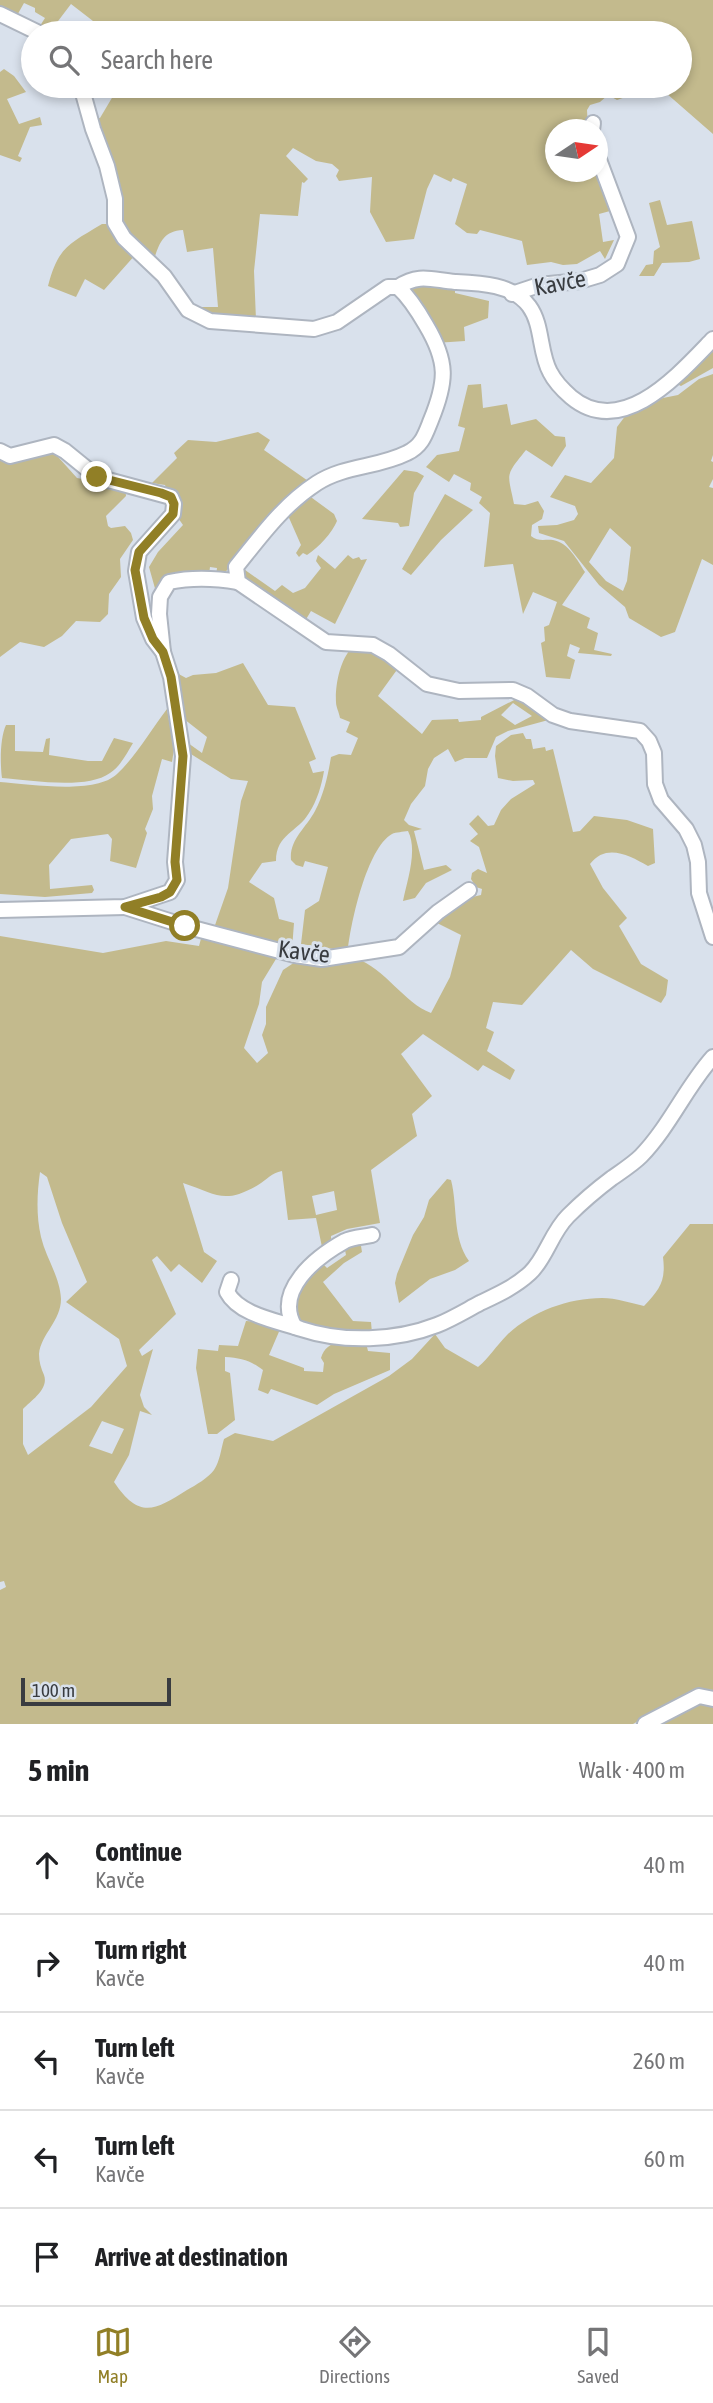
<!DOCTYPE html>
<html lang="en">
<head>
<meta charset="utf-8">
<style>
  :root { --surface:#fff; --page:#f6f6f6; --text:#202124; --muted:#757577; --line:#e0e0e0; --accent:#917f26 }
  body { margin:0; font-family:"Asap Condensed",sans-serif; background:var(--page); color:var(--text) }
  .compass { position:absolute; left:545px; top:119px; width:63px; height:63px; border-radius:50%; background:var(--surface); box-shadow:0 4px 10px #0003; rotate:77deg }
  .scale { position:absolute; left:21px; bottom:18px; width:150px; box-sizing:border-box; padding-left:7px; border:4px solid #393c40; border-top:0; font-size:19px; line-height:24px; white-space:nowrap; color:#393c40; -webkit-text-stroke:5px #d9e1ec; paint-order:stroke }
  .stop { position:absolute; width:21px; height:21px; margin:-16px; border:5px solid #917f26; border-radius:50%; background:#fff }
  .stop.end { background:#917f26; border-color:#fff; box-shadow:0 2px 7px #0008 }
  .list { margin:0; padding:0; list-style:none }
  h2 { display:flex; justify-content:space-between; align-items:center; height:91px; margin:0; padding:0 28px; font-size:30px }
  h2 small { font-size:23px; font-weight:400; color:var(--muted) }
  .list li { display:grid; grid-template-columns:46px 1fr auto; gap:21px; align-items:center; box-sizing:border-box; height:98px; padding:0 28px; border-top:2px solid var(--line) }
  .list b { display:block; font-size:26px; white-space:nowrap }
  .list p { margin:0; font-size:23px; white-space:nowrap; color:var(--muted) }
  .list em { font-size:23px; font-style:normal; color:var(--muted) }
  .icon { flex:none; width:38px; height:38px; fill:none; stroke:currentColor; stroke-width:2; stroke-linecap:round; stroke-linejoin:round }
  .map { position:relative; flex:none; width:713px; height:1724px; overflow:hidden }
  .search { position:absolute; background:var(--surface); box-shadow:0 4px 10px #0003; left:21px; right:21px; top:21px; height:77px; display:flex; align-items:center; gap:18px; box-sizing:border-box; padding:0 24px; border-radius:38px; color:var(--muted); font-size:26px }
  .sheet { height:581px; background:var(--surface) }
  nav { display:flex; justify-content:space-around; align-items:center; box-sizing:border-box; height:98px; border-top:2px solid var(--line); background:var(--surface); font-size:19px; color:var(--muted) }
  nav a { display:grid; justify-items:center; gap:4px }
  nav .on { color:var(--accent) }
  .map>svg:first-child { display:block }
  .green { fill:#c3ba8d; fill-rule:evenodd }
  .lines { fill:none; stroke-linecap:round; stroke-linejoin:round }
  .minor-casing { stroke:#aeb5c0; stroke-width:18 }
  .minor { stroke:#fff; stroke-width:14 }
  .route { stroke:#917f26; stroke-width:9 }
  .labels { text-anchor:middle; stroke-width:6; stroke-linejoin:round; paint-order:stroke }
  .street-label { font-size:24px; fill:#393c40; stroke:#d9e1ec }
</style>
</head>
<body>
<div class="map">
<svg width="713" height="1724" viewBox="0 0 713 1724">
  <rect width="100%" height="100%" fill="#d9e1ec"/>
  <g class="green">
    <path d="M0 0H713V134L658 86H680V33H103L93 21 71 4 49 33H44L38 29 45 18 35 12V8L24 3 15 19 0 12Z"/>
    <path d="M4 69 14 76 26 92 7 99 19 124 40 117 42 125 30 127 18 156 22 158 20 162 0 155V72Z"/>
    <path d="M119 86H657L617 100 608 95 600 102 590 105 587 110 588 129 556 130V172H598V169L610 211 599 214 603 242 614 240 605 259 600 251 577 264 563 265 551 262 527 265 522 241 480 230 477 234 467 233 455 224 467 184 453 178 451 182 434 174 427 189 414 239 386 242 370 212 372 177 339 181 336 176 339 170 332 164 316 161 293 148 286 156 308 179 304 183 302 182 298 216 260 214 254 271 256 320 224 319 189 307H218L213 248 187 252 183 230C162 231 159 245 153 262L124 232 90 119 100 118Z"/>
    <path d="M660 200 667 225 692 221 700 259 689 262 662 263 654 276H639L646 265 653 264 654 251 660 247 649 203Z"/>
    <path d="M102 224H107L136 254 104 290 85 279 76 297 48 286C58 247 69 244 102 224Z"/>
    <path d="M409 283 455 286V293L489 301 488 318 464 327 465 341 435 343 407 295Z"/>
    <path d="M713 347V368L681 386 679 385 678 383Z"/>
    <path d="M713 374V455L711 461 713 462V479L709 487 713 488V565L702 559 675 632 661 637 629 618 625 607 599 585 564 541 539 533 538 526 557 525 574 520 578 514 575 506 550 497 565 475 591 483 614 458 617 427 629 411 663 398 678 395 699 379ZM610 528 631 547 627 581 623 591 606 581 589 562Z"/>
    <path d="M481 384 483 408 507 404 511 425 536 419 555 436 565 437 566 446 552 467 526 450C504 477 508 473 514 504L525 505 538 501 544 511 542 519 532 525 531 536C538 542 545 539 553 540 569 543 577 560 585 572L562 605 590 618 587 628 598 633 594 650 612 654 611 656 578 653 580 648 570 644 567 656 575 660 570 679 546 677 541 643 545 641 544 627 549 625 557 602 533 592 523 614 513 564 484 567 490 513 479 503 482 497 470 490 471 483 454 474 449 482 426 467 437 455 459 451 465 428 458 426 468 385Z"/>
    <path d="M258 432 270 440 264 450 311 483C281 511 247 538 225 573L216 576 217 568 210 567 209 574H198L196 571 176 575 159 584 156 592 149 567 158 552 183 525 176 515 165 485 152 483 177 458 174 453 188 440 216 442Z"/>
    <path d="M50 448 77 478 125 487 126 496 106 516 108 526 111 528 125 526 131 533 133 540 120 559 121 577 109 594 108 614 100 622 76 621 62 636 44 647 20 642 0 657V458Z"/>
    <path d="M404 470 417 472 424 476 414 493 409 526 400 527 398 523 362 519Z"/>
    <path d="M445 494 473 510 441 540 411 575 402 569Z"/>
    <path d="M308 495 334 514 337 521C332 533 319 547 307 555L303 553 299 557 296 553 301 545 286 511Z"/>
    <path d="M318 555 335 569 348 555 353 559 359 557 361 560 367 559 335 624 311 611 302 626 244 585 238 565 275 591 282 585 293 593 305 588 321 568 316 561Z"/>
    <path d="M363 647 399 667 378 696 422 734 432 720 458 719 459 722 481 720V717L518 698 552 719 508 731 496 737 487 758H465L455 762 448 749 434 758 428 769 425 786 411 804 404 820 409 825 422 829 414 831 424 870 446 865 452 870 426 883 415 898 403 901C407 881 418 850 408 831 403 832 396 832 392 834 367 848 351 922 348 949L340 950 301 944 305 910 319 901 328 867 305 861 303 867 296 865 291 860C289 840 306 828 315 811 324 794 328 775 331 757L339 754 351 755 358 738 346 732 350 722 340 718C339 712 336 707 336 702 335 686 340 659 352 648ZM513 703 532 716 515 725 501 715Z"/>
    <path d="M243 663 268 705 295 707 316 759 309 762 313 773 324 771C322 784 317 801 309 813 298 832 276 834 276 861L262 863 249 882 274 898 279 919 294 923 292 949 214 928 228 888 241 801 248 781 231 779 186 751 175 672 186 678 193 675 216 673ZM184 719 207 737 202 753 188 743Z"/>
    <path d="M167 709 174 749 172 762 162 759 152 796 153 809 145 829 147 833 136 868 110 861 112 839 108 834 71 839 49 865 50 889 92 885 94 890 92 893 45 897 0 894V782C29 784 95 795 117 774 137 755 150 731 167 709Z"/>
    <path d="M6 725H15V751L43 752 46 739 50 738 49 755 88 761H102L114 738 133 743C127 753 120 767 110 773 87 790 30 780 2 778 0 763 0 738 6 725Z"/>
    <path d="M523 733 526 739H531L533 749 545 747 546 751 553 749 573 832 580 831 594 816 627 820 653 829 655 863 648 866C629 855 606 843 590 864L603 888 627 918 619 926 641 964 668 980 666 995 661 1003 593 969 571 950 522 1005 493 1002 486 1028 494 1032 487 1051 515 1070 510 1080 483 1065 478 1071 423 1034 401 1054 432 1096 412 1114 417 1136 371 1170 380 1223 347 1229 331 1236V1239L322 1247 316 1218 288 1220 282 1171C271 1173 268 1179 258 1185 223 1205 217 1194 183 1183L204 1252 217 1261 202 1283 179 1264 171 1272 157 1256 152 1260 176 1314 139 1350 142 1356 153 1349 140 1395 144 1407 152 1415 140 1411 129 1455 114 1482C139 1519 154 1511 187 1490 196 1485 208 1478 214 1470 220 1461 221 1449 224 1439L235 1433 273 1441 389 1376 412 1359 435 1334 445 1348 478 1367C489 1358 496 1346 507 1335 531 1312 568 1298 602 1298 616 1298 631 1303 644 1306 660 1289 666 1281 663 1257L690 1224H713V1690L696 1688 633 1724H0V1590L6 1587 4 1581 0 1582V936L103 953 166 941 199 946 202 935 279 954 262 982 259 1004 244 1048 257 1063 268 1053 262 1035 266 1024V1007L283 970 301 958H355C386 969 404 1003 431 1013L450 977 461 935 433 921 464 899 481 895 482 889 476 887 471 879 472 873 478 869 487 873 479 847 470 841 478 834 469 824 478 815 488 826 494 825 501 810 511 799 535 784 533 780 513 781 498 778 495 756 496 746 511 735ZM40 1172 47 1177 62 1223 87 1282 66 1302 119 1339 127 1366 91 1407 28 1455 23 1444V1409C32 1400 49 1389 44 1375 41 1368 39 1362 39 1354 41 1334 61 1321 61 1299 60 1277 46 1258 41 1237 36 1215 37 1194 40 1172ZM334 1191 337 1210 316 1215 312 1196ZM102 1421 124 1429 112 1454 89 1446Z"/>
    <path d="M447 1179 451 1180C458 1207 452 1237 469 1261L455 1270 430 1279 399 1303 395 1283 397 1274 413 1235 424 1217 429 1200Z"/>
    <path d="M354 1237 361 1246 362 1252 344 1263 323 1282 353 1321 371 1322 372 1333 352 1335 292 1324 289 1292 319 1260 327 1268 346 1255 343 1240Z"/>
    <path d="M246 1321 262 1322 281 1327 269 1355 304 1368V1371L323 1372 324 1363 321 1358C327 1338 348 1341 365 1339L368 1351 390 1353V1370L334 1394 317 1405 271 1389 268 1394 258 1390 263 1370C250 1360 241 1358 225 1357V1371L230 1373 235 1420 217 1434H208L196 1368 198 1349 218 1351 219 1345 238 1346Z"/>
    <path d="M700 1701 713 1704V1724H657Z"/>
  </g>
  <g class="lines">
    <defs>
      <g id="minor">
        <path d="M0 14 39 33"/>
        <path d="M81 86 93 129 107 166 115 199V223L124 238 164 276 188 310 210 321 314 329 337 322 388 287H398C410 298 418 311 426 325 448 362 447 381 431 420 425 435 422 446 407 453 377 468 345 465 317 483 283 505 261 536 236 567L238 582 326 642 373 645 389 654 427 684 459 691 513 690 527 696 553 715 570 721 640 731 649 741 654 753 655 784 661 800 686 829 694 845 698 862 699 893 713 937"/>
        <path d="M592 130 593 123"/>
        <path d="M398 287C419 273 432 280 455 282 479 283 513 284 529 306 543 325 539 352 550 372 555 382 563 390 571 397 622 440 679 374 713 339"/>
        <path d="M512 294 539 285 580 281 600 275 617 264 628 237 598 157"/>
        <path d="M0 451 10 456 54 445 65 451 97 477 171 497 174 504 173 514 139 552 136 571 144 618 153 639 163 652 171 677 183 756 175 862 177 880 170 892 125 907 0 910"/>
        <path d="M163 652 159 614 160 597 169 582C193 577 214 578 238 582"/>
        <path d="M125 907 185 926 295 955 322 959 399 947 438 912 469 890"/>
        <path d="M231 1280 227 1292C239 1315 278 1321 301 1329 343 1343 396 1341 437 1325 452 1319 465 1311 480 1303 497 1295 515 1287 530 1273 546 1258 551 1233 568 1216 582 1202 596 1190 612 1178 622 1171 633 1164 641 1156 670 1126 686 1087 713 1057"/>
        <path d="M295 1327C273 1291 316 1257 345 1241 353 1237 363 1237 372 1235"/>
        <path d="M645 1724 699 1696 713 1699"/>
      </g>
    </defs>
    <use href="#minor" class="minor-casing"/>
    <use href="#minor" class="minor"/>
  </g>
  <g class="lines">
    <path class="route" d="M97 477 161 493 171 497 174 504 173 514 139 552 135 570 144 618 153 639 163 652 171 677 183 756 175 862 177 880 170 892 161 897 125 907 185 926"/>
  </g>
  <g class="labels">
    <g class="street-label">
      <text transform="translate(560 283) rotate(-11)" y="8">Kavče</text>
      <text transform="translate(304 952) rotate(7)" y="8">Kavče</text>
    </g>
  </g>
</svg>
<svg class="compass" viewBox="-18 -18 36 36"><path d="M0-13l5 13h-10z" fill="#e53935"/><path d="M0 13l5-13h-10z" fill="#757577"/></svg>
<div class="scale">100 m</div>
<div class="stop" style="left:185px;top:926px"></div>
<div class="stop end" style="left:97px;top:477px"></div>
<div class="search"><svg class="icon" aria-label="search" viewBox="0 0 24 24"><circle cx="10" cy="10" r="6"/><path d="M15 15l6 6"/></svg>Search here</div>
</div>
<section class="sheet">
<h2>5 min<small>Walk · 400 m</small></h2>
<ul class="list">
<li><svg class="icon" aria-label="ahead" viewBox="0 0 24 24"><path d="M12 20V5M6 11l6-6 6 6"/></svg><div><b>Continue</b><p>Kavče</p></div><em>40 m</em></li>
<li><svg class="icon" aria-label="right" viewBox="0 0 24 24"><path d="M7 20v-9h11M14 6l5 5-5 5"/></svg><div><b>Turn right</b><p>Kavče</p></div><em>40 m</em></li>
<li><svg class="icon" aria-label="left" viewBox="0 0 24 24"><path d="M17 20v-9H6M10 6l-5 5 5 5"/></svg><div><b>Turn left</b><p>Kavče</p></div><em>260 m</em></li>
<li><svg class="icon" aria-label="left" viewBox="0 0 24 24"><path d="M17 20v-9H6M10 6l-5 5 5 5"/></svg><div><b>Turn left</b><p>Kavče</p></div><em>60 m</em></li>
<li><svg class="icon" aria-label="arrive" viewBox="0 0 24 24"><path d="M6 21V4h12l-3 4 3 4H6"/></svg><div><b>Arrive at destination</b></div></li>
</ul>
</section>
<nav>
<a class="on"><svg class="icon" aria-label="map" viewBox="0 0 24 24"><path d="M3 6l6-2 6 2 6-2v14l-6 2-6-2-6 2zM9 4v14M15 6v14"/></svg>Map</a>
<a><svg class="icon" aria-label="directions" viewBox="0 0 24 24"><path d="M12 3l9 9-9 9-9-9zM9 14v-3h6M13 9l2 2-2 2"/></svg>Directions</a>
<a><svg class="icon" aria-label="saved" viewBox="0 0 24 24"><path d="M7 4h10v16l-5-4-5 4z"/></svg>Saved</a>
</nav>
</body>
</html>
